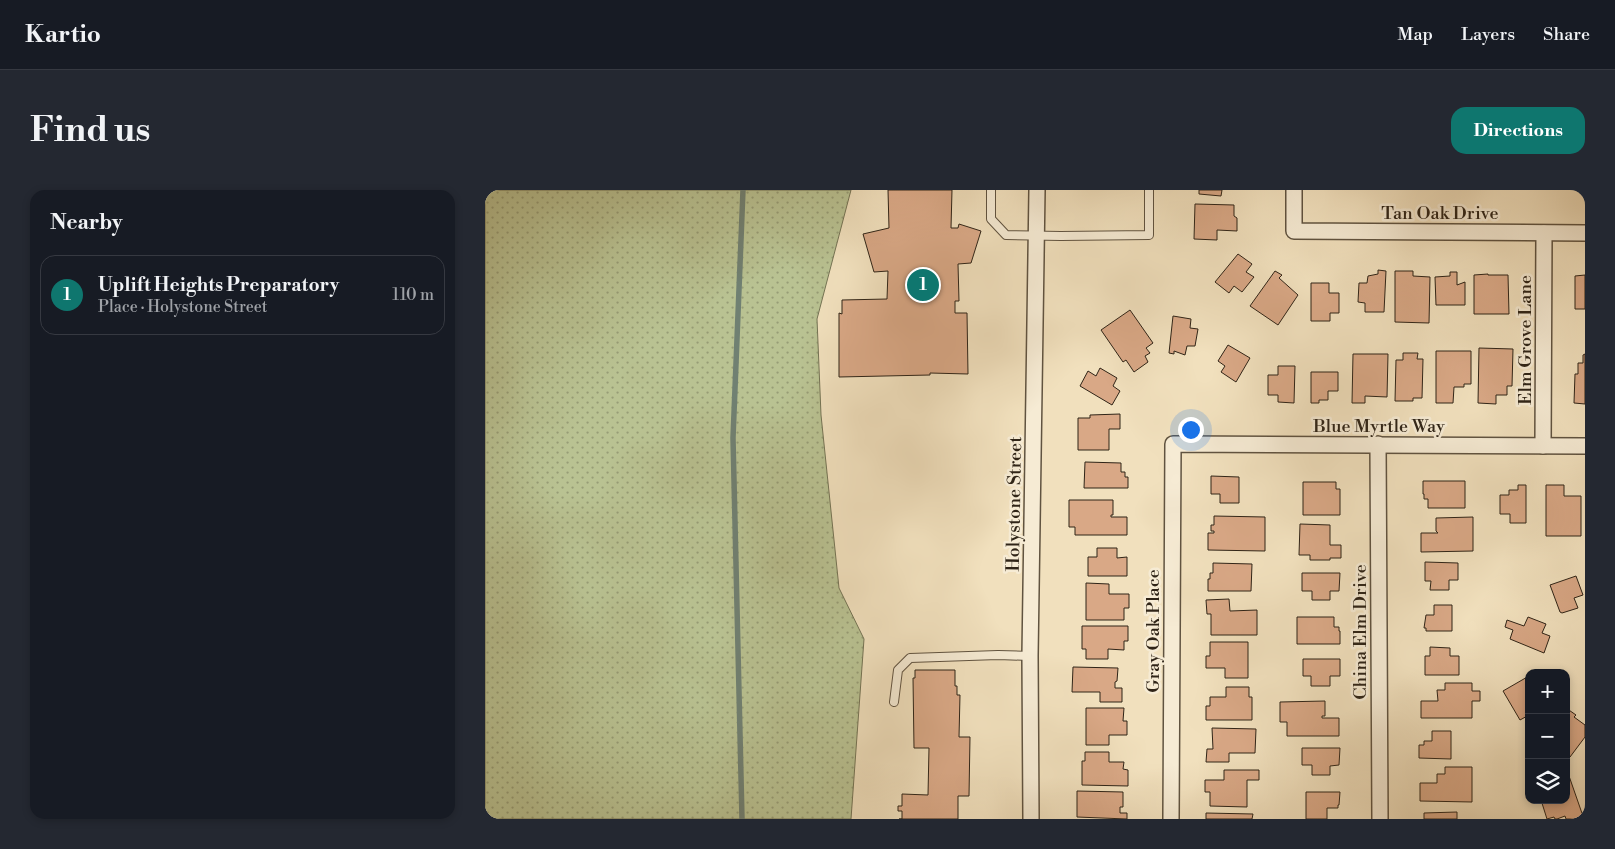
<!DOCTYPE html>
<html lang="en">
<head>
<meta charset="utf-8">
<style>
  :root { --surface:#171b24; --page:#242831; --text:#f1f3f6; --muted:#9ea1a6; --line:#363941; --accent:#0f766e }
  body { margin:0; font-family:"Libre Bodoni",serif; background:var(--page); color:var(--text) }
  .controls { position:absolute; right:15px; bottom:15px; display:grid; overflow:hidden; border-radius:10px; box-shadow:0 2px 8px #0003 }
  .controls button { width:45px; height:45px; display:grid; place-items:center; padding:0; border:0; border-bottom:1px solid var(--line); background:var(--surface); color:var(--text); font:25px sans-serif }
  .you { position:absolute; left:705px; top:239px; width:18px; height:18px; margin:-12px; border:4px solid #fff; border-radius:50%; background:#1a73e8; box-shadow:0 0 0 8px #1a73e833 }
  .badge { display:grid; place-items:center; width:32px; height:32px; border-radius:50%; background:var(--accent); color:#fff; font-size:16px; font-weight:700 }
  .pin { position:absolute; translate:-50% -50%; border:2px solid #fff; box-shadow:0 1px 5px #0006 }
  .list { margin:0; padding:0; list-style:none }
  h2 { display:flex; justify-content:space-between; align-items:center; height:65px; margin:0; padding:0 20px; font-size:21px }
  h2 small { font-size:16px; font-weight:400; color:var(--muted) }
  .list li { display:grid; grid-template-columns:32px 1fr auto; gap:15px; align-items:center; box-sizing:border-box; height:80px; margin:0 10px 10px; padding:0 10px; border:1px solid var(--line); border-radius:15px }
  .list b { display:block; font-size:19px; white-space:nowrap }
  .list p { margin:0; font-size:16px; white-space:nowrap; color:var(--muted) }
  .list em { font-size:16px; font-style:normal; color:var(--muted) }
  .icon { flex:none; width:28px; height:28px; fill:none; stroke:currentColor; stroke-width:2; stroke-linecap:round; stroke-linejoin:round }
  .map { position:relative; flex:none; width:1100px; height:629px; overflow:hidden; border-radius:15px }
  header { display:flex; align-items:center; gap:30px; box-sizing:border-box; height:70px; padding:0 25px; background:var(--surface); border-bottom:1px solid var(--line) }
  header strong { font-size:24px }
  nav { display:flex; gap:28px; margin-inline-start:auto; font-size:18px }
  .intro { display:flex; align-items:center; justify-content:space-between; box-sizing:border-box; height:120px; padding:0 30px }
  h1 { margin:0; font-size:35px }
  .button { padding:12px 22px; border-radius:15px; background:var(--accent); color:#fff; font-size:18px; font-weight:700 }
  main { display:flex; gap:30px; padding:0 30px }
  aside { flex:1; background:var(--surface); border-radius:15px; box-shadow:0 2px 8px #0003 }
  .map>svg:first-child { display:block }
  .grass { fill:url(#grass-dots); stroke:#747354 }
  .lines { fill:none; stroke-linecap:round; stroke-linejoin:round }
  .stream { stroke:#708072; stroke-width:5.5 }
  .building { fill:#d9a886; stroke:#2f2417 }
  .lane-casing { stroke:#605340; stroke-width:10 }
  .street-casing { stroke:#605340; stroke-width:18 }
  .lane { stroke:#f6ebd4; stroke-width:8 }
  .street { stroke:#f6ebd4; stroke-width:15 }
  .labels { text-anchor:middle; stroke-width:5; stroke-linejoin:round; paint-order:stroke }
  .street-label { font-size:18px; fill:#2f2417; stroke:#f6ebd4 }
</style>
</head>
<body>
<header>
<strong>Kartio</strong>
<nav><a>Map</a><a>Layers</a><a>Share</a></nav>
</header>
<div class="intro"><h1>Find us</h1><a class="button">Directions</a></div>
<main>
<aside>
<h2>Nearby<small></small></h2>
<ul class="list">
<li><span class="badge">1</span><div><b>Uplift Heights Preparatory</b><p>Place · Holystone Street</p></div><em>110 m</em></li>
</ul>
</aside>
<div class="map">
<svg width="1100" height="629" viewBox="0 0 1100 629">
  <defs>
    <pattern id="grass-dots" width="8" height="8" patternUnits="userSpaceOnUse" patternTransform="scale(1.25)"><rect width="8" height="8" fill="#b9c292"/><path d="M2 2h.1M6 6h.1" fill="none" stroke="#979d76" stroke-width="1.8" stroke-linecap="round"/></pattern>
  </defs>
  <rect width="100%" height="100%" fill="#f1e0bd"/>
  <filter id="stains"><feTurbulence type="fractalNoise" baseFrequency=".004" numOctaves="4"/><feColorMatrix values="0 0 0 0 .2 0 0 0 0 .09 0 0 0 0 .02 0 0 0 .5 -.17"/></filter>
  <radialGradient id="worn" r=".72"><stop offset=".6" stop-color="#630" stop-opacity="0"/><stop offset="1" stop-color="#630" stop-opacity=".3"/></radialGradient>
  <path class="grass" d="M0 0H366L332 129 336 225 354 398 379 449 366 629H0Z"/>
  <g class="lines">
    <path class="stream" d="M257 629 248 248 258 0"/>
  </g>
  <g class="building">
    <path d="M403 0H467L466 38H473L474 34 496 41 486 73 473 74 474 111H470V123H482L483 184 445 183V185L354 187V123L357 124V110L402 109 403 81 389 82 378 44 404 38Z"/>
    <path d="M714 0H737L736 6 714 4Z"/>
    <path d="M710 14 749 15V26L752 28V41L732 40V50L709 49Z"/>
    <path d="M753 64 767 74 761 82 769 87 757 102 749 96 744 103 730 92Z"/>
    <path d="M893 80 901 81 899 122H880V113L873 112 874 93H882L883 86 893 84Z"/>
    <path d="M790 81 797 85 794 88 813 105 793 135 765 116Z"/>
    <path d="M910 81H928V86L945 87 944 133 910 132Z"/>
    <path d="M965 82H972V95L980 92V115H951L950 87 965 86Z"/>
    <path d="M1003 84V85H1023L1024 124H989V85Z"/>
    <path d="M1100 85V119H1090V86Z"/>
    <path d="M826 93H844V103H854V123H845V131H826Z"/>
    <path d="M645 120 668 153 661 158 665 163 660 166 663 172 649 182 641 170 638 172 616 140Z"/>
    <path d="M688 126 706 129 705 138 713 139 710 156H702L700 165 689 161V164L684 163Z"/>
    <path d="M743 155 765 168 751 192 736 182 740 176 733 171Z"/>
    <path d="M994 158 1028 159 1027 196H1022V205H1011V214L993 213Z"/>
    <path d="M951 161H986V194H979V197H969L968 213H951Z"/>
    <path d="M918 163H933L932 169H938L937 208H928V211H910L911 170H918Z"/>
    <path d="M868 164H903L902 207 880 206V213H867Z"/>
    <path d="M1100 164V214L1089 213 1090 184H1093V173H1098V165Z"/>
    <path d="M793 176H810L809 213 793 212V205H783V185H793Z"/>
    <path d="M615 178 632 188 628 196 635 201 627 215 595 196 603 181 611 186Z"/>
    <path d="M826 182H853V201H843V210H834V213H826Z"/>
    <path d="M635 224V239H624V260H593V228H605V225Z"/>
    <path d="M600 272 636 273V282H640V287H643V298H599Z"/>
    <path d="M726 286 754 287V313H735V304H726Z"/>
    <path d="M938 291H980V318H943V309H939V304H938Z"/>
    <path d="M818 292H851V299H855V325H818Z"/>
    <path d="M1033 295H1041V333H1025V324H1015V305H1024V300H1033Z"/>
    <path d="M1061 295H1079V306H1096V346H1061Z"/>
    <path d="M584 310H628V325H626V327H642V345H590V337H584Z"/>
    <path d="M729 326 780 327V361L723 360V343H729V341H726V335H729Z"/>
    <path d="M988 327V361L936 362V343H953L951 341V328Z"/>
    <path d="M815 334 845 335V355H856V368H845V370H825V365H814Z"/>
    <path d="M612 358H632V368L642 367V386H603V367H612Z"/>
    <path d="M940 372 973 373V390H964V400H945L946 391H940Z"/>
    <path d="M728 373 767 374 766 401H723V389H725V383H728Z"/>
    <path d="M817 383H855L854 401H845V410H827V401H817Z"/>
    <path d="M1091 386 1098 405 1089 408 1093 418 1077 423 1075 422 1065 395Z"/>
    <path d="M601 393 624 394V404H644V418H639V430H601Z"/>
    <path d="M744 409 745 421 772 420V445H726V424H722L721 410Z"/>
    <path d="M949 415H967V441H941V438H939L941 425H949Z"/>
    <path d="M812 427H849V437H854V441H855V454H812Z"/>
    <path d="M1043 427 1061 434 1057 443 1065 446 1059 463 1025 449 1028 440 1020 437 1022 430 1039 436Z"/>
    <path d="M597 436H643V451H639V460L623 459V469H601V459H597Z"/>
    <path d="M725 452H763V488H740V478H721V466H725Z"/>
    <path d="M945 457 965 458V466H974V485H940V466H945Z"/>
    <path d="M818 469H855V486H845V496H826V486H818Z"/>
    <path d="M588 477 633 478 632 491 630 492V498H637V512H615V502H587Z"/>
    <path d="M430 480H470V496H472V505H475L474 547H485L484 606H473V629H414H417V621H413V616H417V604L443 605 444 558H429L428 488H430Z"/>
    <path d="M1044 486V525L1035 530 1018 501Z"/>
    <path d="M960 493H987V501H995V511H987V528H936V511H953L952 500H960Z"/>
    <path d="M741 497H764V507H767V530H721V516H725V507H741Z"/>
    <path d="M840 511V526H837V528H854V546H802V532H795V512Z"/>
    <path d="M601 518H639L638 531H642V545H624V555H601Z"/>
    <path d="M1081 518 1091 525 1089 527 1100 535V547L1085 567 1081 565Z"/>
    <path d="M727 538 771 539 770 563H744V572H721L722 559H728Z"/>
    <path d="M947 541H966V569L934 568V555H939V551H947Z"/>
    <path d="M817 558H855L854 575 845 576V585H827V575H817Z"/>
    <path d="M600 562H624V572H639L638 579 643 580V596L597 595V571H600Z"/>
    <path d="M960 577H987V612L935 611V593H952V584H960Z"/>
    <path d="M739 580H774V590H762V617L725 616V602H720V590H739Z"/>
    <path d="M1084 586 1099 629H1081L1080 626 1072 629H1070L1069 627 1062 629 1056 610H1081V587Z"/>
    <path d="M592 601 638 602V617H635V623H642V629L592 627Z"/>
    <path d="M821 602H855L854 615H853V618H842V629H821Z"/>
    <path d="M972 622V629H939V623Z"/>
    <path d="M721 623 768 624 767 629H721Z"/>
  </g>
  <g class="lines">
    <defs>
      <g id="lane">
        <path d="M506 0V29L521 45 576 46 664 45V0"/>
        <path d="M409 512 413 480 425 468 513 465 545 466"/>
      </g>
      <g id="street">
        <path d="M809 0V41L1100 43"/>
        <path d="M893 254 895 629"/>
        <path d="M1058 256 1059 43"/>
        <path d="M546 629 545 466 552 0"/>
        <path d="M686 629 688 254 1100 256"/>
      </g>
    </defs>
    <use href="#lane" class="lane-casing"/>
    <use href="#street" class="street-casing"/>
    <use href="#lane" class="lane"/>
    <use href="#street" class="street"/>
  </g>
  <g class="labels">
    <g class="street-label">
      <text x="955" y="29">Tan Oak Drive</text>
      <text transform="translate(1040 150) rotate(-90)" y="6">Elm Grove Lane</text>
      <text x="894" y="242">Blue Myrtle Way</text>
      <text transform="translate(529 314) rotate(-89)" y="6">Holystone Street</text>
      <text transform="translate(668 441) rotate(-90)" y="6">Gray Oak Place</text>
      <text transform="translate(875 442) rotate(-90)" y="6">China Elm Drive</text>
    </g>
  </g>
  <rect width="100%" height="100%" filter="url(#stains)"/>
  <rect width="100%" height="100%" fill="url(#worn)"/>
</svg>
<div class="controls">
<button>+</button>
<button>−</button>
<button><svg class="icon" aria-label="layers" viewBox="0 0 24 24"><path d="M12 4l9 5-9 5-9-5zM3 14l9 5 9-5"/></svg></button>
</div>
<div class="you"></div>
<div class="pin badge" style="left:438px;top:95px">1</div>
</div>
</main>
</body>
</html>
